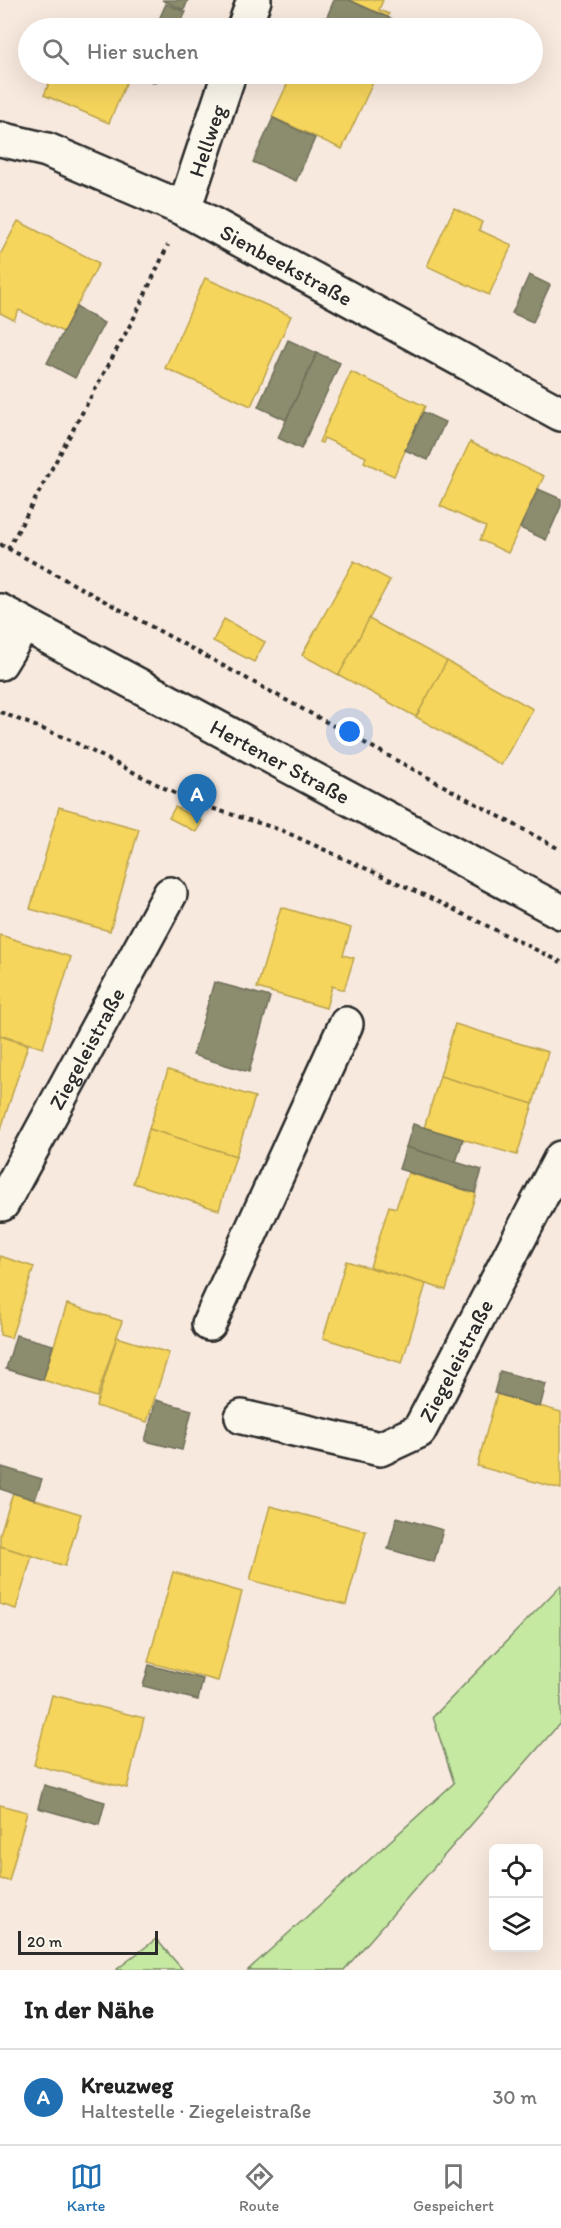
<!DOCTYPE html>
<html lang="de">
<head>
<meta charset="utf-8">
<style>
  :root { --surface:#fff; --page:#f2f2f2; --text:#222; --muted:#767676; --line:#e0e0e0; --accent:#1f6fb2 }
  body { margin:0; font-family:Itim,sans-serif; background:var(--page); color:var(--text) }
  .controls { position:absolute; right:18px; bottom:18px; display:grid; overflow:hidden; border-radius:9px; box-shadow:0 6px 24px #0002 }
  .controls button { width:54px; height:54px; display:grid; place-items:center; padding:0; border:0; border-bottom:2px solid var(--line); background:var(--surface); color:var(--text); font:30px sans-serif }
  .scale { position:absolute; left:18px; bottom:15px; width:140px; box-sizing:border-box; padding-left:6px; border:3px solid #2b2b2b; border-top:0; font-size:16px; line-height:21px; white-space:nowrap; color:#2b2b2b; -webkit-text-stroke:4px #fbf7ec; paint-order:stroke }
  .you { position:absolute; left:350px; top:732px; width:21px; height:21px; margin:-15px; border:4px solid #fff; border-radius:50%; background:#1a73e8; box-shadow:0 0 0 9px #1a73e833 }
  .badge { display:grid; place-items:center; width:39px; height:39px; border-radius:50%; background:var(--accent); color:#fff; font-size:20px; font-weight:700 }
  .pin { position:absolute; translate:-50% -50px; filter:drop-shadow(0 2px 3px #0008) }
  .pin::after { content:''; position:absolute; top:32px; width:21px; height:18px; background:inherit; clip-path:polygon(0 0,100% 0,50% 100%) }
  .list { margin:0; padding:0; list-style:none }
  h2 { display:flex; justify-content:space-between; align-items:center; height:78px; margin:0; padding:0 24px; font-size:26px }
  h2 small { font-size:20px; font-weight:400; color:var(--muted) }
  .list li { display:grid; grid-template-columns:39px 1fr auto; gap:18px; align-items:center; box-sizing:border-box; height:96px; padding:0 24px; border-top:2px solid var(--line) }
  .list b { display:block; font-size:22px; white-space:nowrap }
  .list p { margin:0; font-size:20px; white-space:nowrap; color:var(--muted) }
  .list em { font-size:20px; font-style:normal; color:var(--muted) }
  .icon { flex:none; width:33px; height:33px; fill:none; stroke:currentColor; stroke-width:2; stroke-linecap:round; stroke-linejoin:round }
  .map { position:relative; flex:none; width:561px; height:1970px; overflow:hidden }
  .search { position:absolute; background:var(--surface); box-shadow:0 6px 24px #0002; left:18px; right:18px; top:18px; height:66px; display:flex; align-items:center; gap:15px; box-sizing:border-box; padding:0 21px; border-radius:33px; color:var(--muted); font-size:22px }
  .sheet { height:174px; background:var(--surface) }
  nav { display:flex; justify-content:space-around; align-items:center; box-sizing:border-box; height:84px; border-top:2px solid var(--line); background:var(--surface); font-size:16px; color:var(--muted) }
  nav a { display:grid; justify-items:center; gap:3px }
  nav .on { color:var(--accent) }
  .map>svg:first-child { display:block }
  .green { fill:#c6e9a2; stroke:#788a66; stroke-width:1.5 }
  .homes { fill:#f6d55c; stroke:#b9a24d; stroke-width:1.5 }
  .industry { fill:#8c8c6e; stroke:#6f6f5a; stroke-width:1.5 }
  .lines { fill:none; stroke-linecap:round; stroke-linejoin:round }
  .minor-casing { stroke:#2b2b2b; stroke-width:38 }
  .secondary-casing { stroke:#2b2b2b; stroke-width:38 }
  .path { stroke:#2b2b2b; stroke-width:4; stroke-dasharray:4.5 4.5; stroke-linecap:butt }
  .minor { stroke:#fbf7ec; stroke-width:33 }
  .secondary { stroke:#fbf7ec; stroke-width:33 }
  .labels { text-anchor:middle; stroke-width:6; stroke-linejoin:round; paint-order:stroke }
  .street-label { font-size:22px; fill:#2b2b2b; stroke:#fbf7ec }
</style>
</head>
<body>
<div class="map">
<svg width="561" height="1970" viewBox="0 0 561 1970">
  <rect width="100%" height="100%" fill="#f8e9de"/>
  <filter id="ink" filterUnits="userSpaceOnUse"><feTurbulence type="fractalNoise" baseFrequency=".0167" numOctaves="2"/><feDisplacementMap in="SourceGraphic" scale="12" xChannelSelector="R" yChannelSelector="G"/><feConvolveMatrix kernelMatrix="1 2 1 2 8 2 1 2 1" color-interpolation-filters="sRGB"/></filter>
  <g filter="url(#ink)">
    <g class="green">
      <path d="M561 1585V1722L344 1970H248L454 1783 433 1717Z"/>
      <path d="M156 1939 183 1970H116Z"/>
    </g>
    <g class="homes">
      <path d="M349 0H383L379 10 389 14 387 18Z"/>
      <path d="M53 74H130L109 123 44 95Z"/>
      <path d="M292 74H377L342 149 272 117Z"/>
      <path d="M454 208 482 222 479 230 512 245 489 295 427 266Z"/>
      <path d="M18 221 99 263 63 332 19 310 14 320 0 313V255Z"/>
      <path d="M205 278 291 316 251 406 165 368Z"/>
      <path d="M351 372 425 406 394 476 364 462 366 457 324 438 322 443 319 442Z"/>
      <path d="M470 442 544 476 508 553 480 540 486 527 440 506Z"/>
      <path d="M354 561 390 580 339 675 302 655Z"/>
      <path d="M224 619 265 642 254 662 213 641Z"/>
      <path d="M369 619 447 661 416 717 339 675Z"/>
      <path d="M447 661 533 709 501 765 416 717Z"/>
      <path d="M59 807 139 829 110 931 30 909Z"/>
      <path d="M175 807 202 821 196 832 169 818Z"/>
      <path d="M281 907 351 928 343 955 354 958 344 990 332 986 326 1008 257 988Z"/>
      <path d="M0 935 71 957 43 1048 0 1035Z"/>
      <path d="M455 1024 548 1052 533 1104 440 1076Z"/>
      <path d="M0 1036 28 1045 1 1129H0Z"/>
      <path d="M168 1070 255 1097 236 1156 149 1129Z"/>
      <path d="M440 1076 533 1104 517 1155 424 1128Z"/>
      <path d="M149 1129 236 1156 219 1210 133 1183Z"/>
      <path d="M408 1173 476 1193 446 1290 370 1267 389 1206 396 1208Z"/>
      <path d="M0 1256 34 1267 11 1338 0 1335Z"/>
      <path d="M346 1261 426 1284 402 1363 323 1338Z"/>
      <path d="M67 1304 122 1321 97 1397 43 1380Z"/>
      <path d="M117 1337 169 1353 147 1422 96 1406Z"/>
      <path d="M497 1394 561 1412V1489L477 1466Z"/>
      <path d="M13 1493 81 1514 65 1566 0 1546V1534Z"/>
      <path d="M270 1506 366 1531 346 1605 250 1580Z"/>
      <path d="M0 1546 32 1556 16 1609 0 1604Z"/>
      <path d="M173 1572 242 1592 218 1681 148 1662Z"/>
      <path d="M52 1695 144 1718 127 1788 34 1765Z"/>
      <path d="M0 1805 27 1812 9 1881 0 1879Z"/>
    </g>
    <g class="industry">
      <path d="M162 0H188L184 10Z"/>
      <path d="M334 0H349L412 28H346L326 19Z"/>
      <path d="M166 4 186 12 178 28H155Z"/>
      <path d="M326 19 346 28H321Z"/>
      <path d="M135 74H159L155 83Z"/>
      <path d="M273 118 315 138 296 181 253 162Z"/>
      <path d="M529 275 550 285 533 322 512 313Z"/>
      <path d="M76 307 104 323 75 378 47 363Z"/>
      <path d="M288 340 317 353 286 420 258 407Z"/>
      <path d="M317 353 340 363 301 449 278 438Z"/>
      <path d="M423 412 445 422 428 460 405 450Z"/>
      <path d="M538 489 561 499V506L546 540 520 528Z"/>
      <path d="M214 982 270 997 249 1072 193 1055Z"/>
      <path d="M413 1124 463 1139 456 1162 406 1147Z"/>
      <path d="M406 1147 482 1170 475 1193 399 1169Z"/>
      <path d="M16 1335 53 1345 43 1380 6 1369Z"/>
      <path d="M500 1371 546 1384 540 1407 494 1393Z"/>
      <path d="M156 1400 192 1410 182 1450 145 1441Z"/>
      <path d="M2 1467 42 1479 35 1500 0 1489Z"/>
      <path d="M397 1517 443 1530 434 1562 388 1549Z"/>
      <path d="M149 1665 203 1679 198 1700 143 1686Z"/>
      <path d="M44 1785 105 1802 99 1825 38 1808Z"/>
    </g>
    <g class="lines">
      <defs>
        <g id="minor">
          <path d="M244 28 254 0"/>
          <path id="s1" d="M0 139 47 150 184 209 561 414"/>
          <path id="s2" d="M184 209 229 74"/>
          <path d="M0 663 24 624"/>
          <path id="s3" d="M2 1204 170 894"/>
          <path d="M209 1324 346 1024"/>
          <path id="s4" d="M242 1417 380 1449 419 1431 561 1158"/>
        </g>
        <g id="secondary">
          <path id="s5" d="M0 611 561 912"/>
        </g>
      </defs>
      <use href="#minor" class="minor-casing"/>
      <use href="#secondary" class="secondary-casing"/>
      <g class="path">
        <path d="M0 544 561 850"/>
        <path d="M8 549 135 316 168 245"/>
        <path d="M0 712 68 739 192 802 281 830 424 895 561 962"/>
      </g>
      <use href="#minor" class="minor"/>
      <use href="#secondary" class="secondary"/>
    </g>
  </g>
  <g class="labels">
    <g class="street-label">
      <text dy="8" stroke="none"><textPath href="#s2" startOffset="72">Hellweg</textPath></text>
      <text dy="8" stroke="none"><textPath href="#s1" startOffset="314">Sienbeekstraße</textPath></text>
      <text dy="8" stroke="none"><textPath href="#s5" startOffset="318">Hertener Straße</textPath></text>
      <text dy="8" stroke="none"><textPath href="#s3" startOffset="177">Ziegeleistraße</textPath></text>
      <text dy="8" stroke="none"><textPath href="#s4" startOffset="264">Ziegeleistraße</textPath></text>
    </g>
  </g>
</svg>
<div class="controls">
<button><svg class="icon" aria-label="locate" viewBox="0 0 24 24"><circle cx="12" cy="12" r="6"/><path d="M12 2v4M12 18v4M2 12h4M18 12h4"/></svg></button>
<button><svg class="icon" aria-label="layers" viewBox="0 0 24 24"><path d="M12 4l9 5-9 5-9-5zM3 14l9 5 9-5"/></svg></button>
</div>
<div class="scale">20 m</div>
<div class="you"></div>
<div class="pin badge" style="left:197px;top:824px">A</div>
<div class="search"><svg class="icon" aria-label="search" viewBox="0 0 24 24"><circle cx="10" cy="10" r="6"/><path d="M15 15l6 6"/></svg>Hier suchen</div>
</div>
<section class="sheet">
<h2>In der Nähe<small></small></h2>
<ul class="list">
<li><span class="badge">A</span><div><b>Kreuzweg</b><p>Haltestelle · Ziegeleistraße</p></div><em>30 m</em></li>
</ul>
</section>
<nav>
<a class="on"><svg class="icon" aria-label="map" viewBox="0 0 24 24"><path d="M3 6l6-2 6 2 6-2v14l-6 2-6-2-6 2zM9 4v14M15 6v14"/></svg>Karte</a>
<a><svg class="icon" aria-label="directions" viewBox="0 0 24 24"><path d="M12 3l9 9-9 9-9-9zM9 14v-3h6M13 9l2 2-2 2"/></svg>Route</a>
<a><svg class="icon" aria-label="saved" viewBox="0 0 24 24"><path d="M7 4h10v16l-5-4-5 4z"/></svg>Gespeichert</a>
</nav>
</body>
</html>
